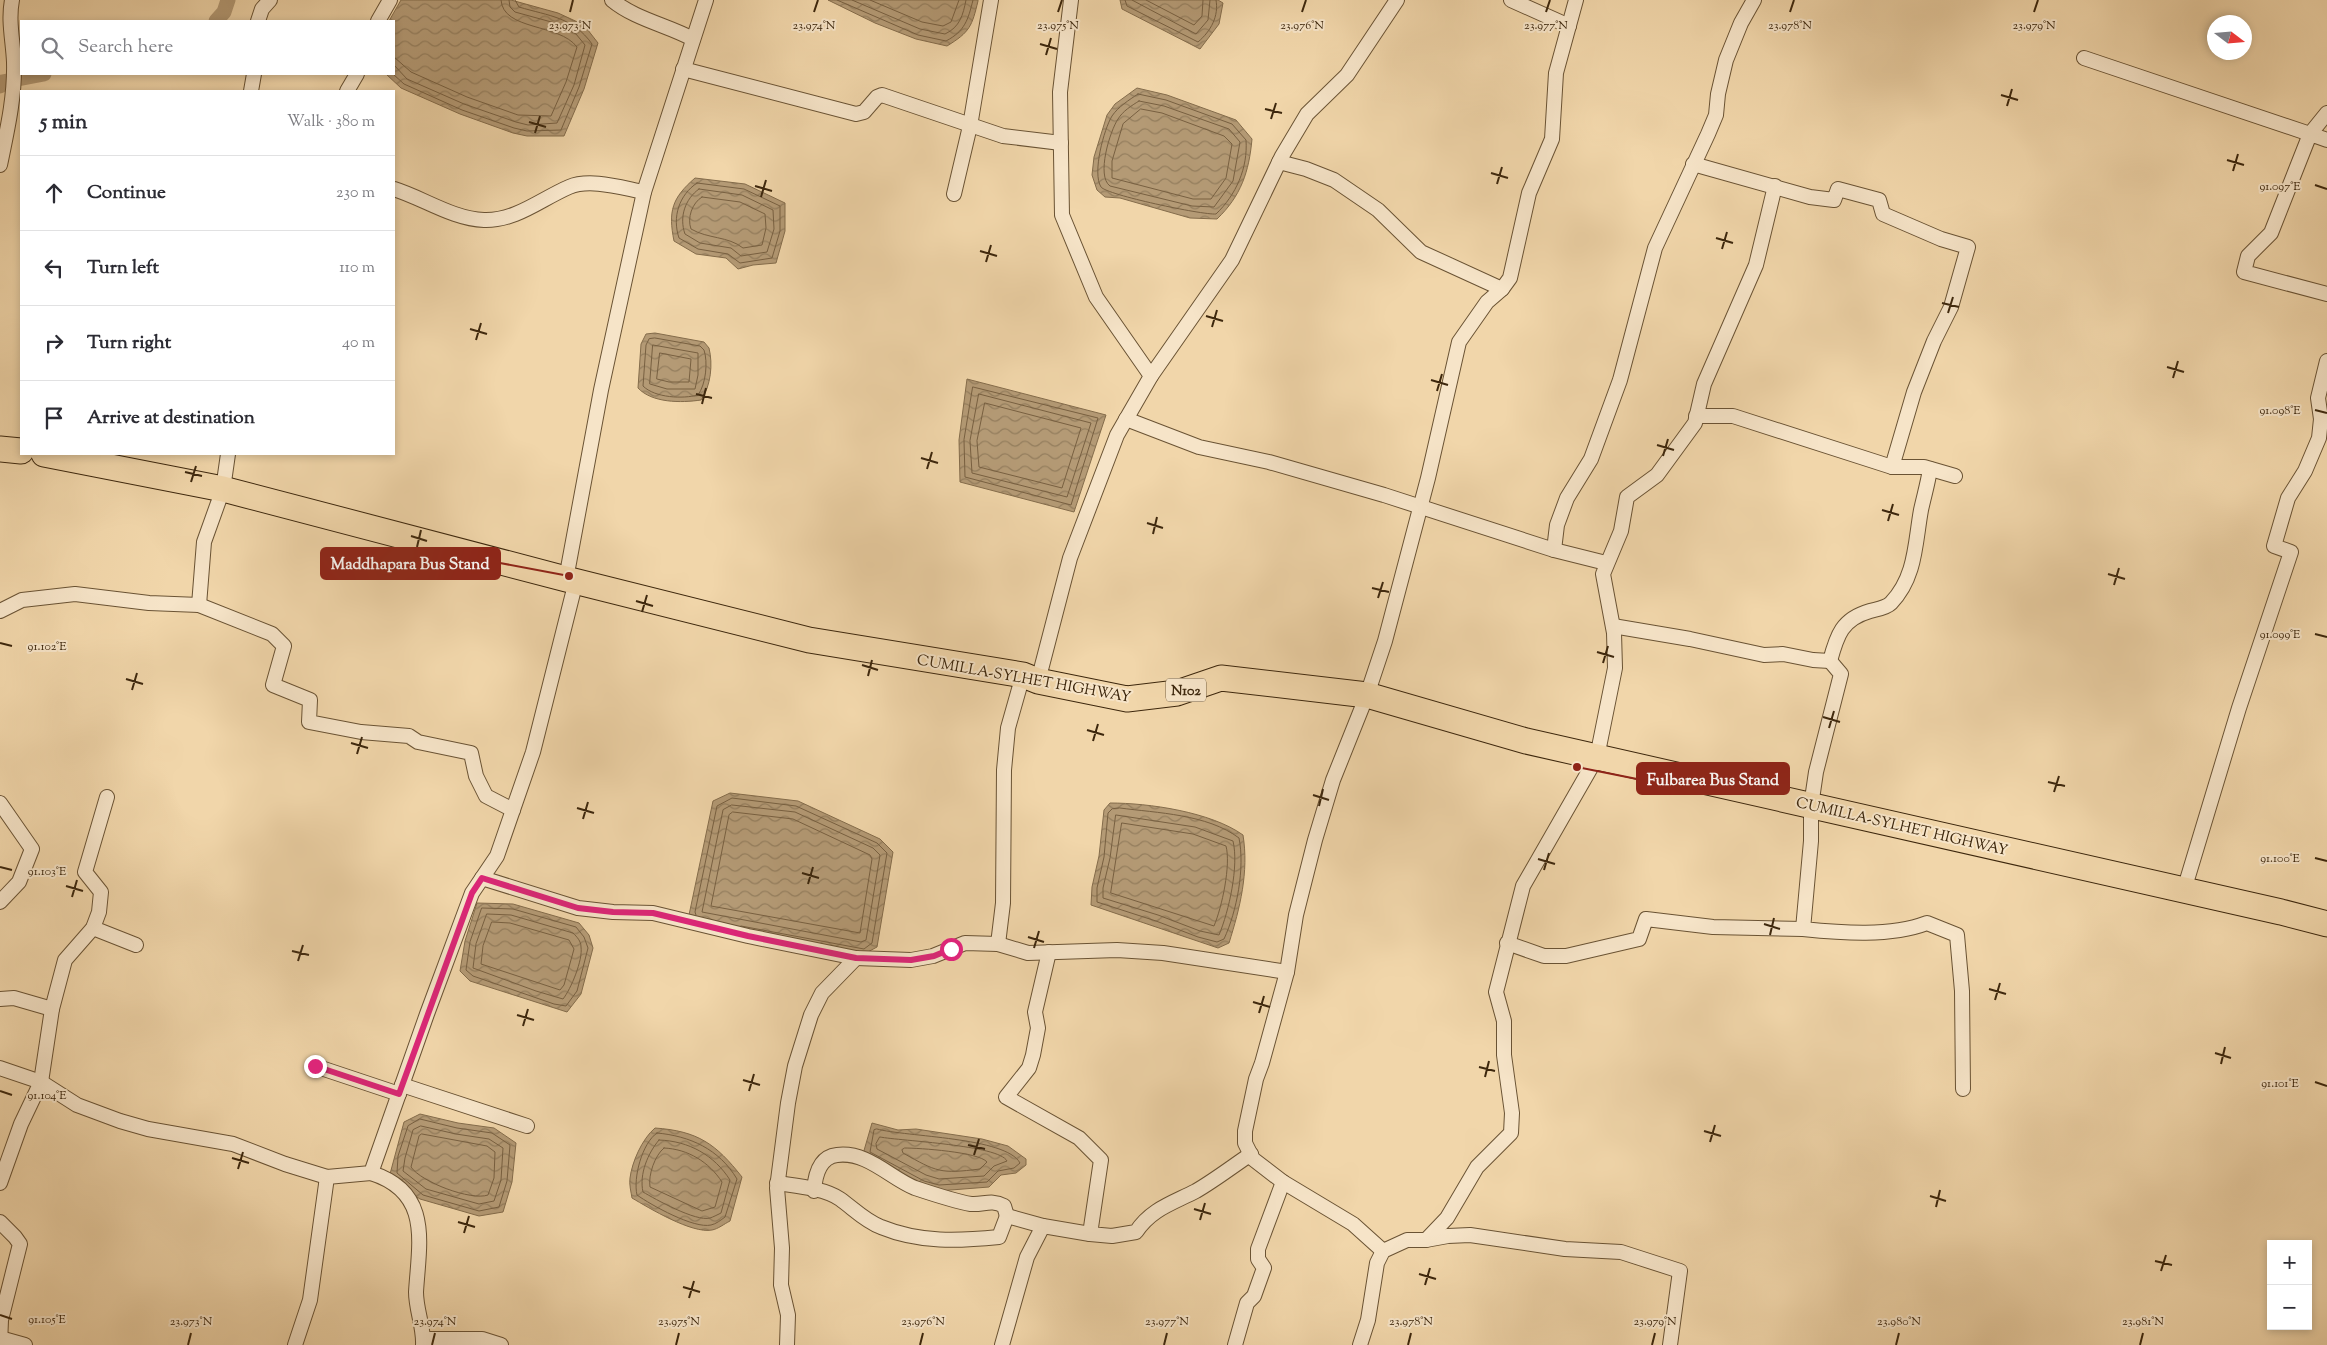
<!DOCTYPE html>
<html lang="en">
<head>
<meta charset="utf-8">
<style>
  :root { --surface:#fff; --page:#f7f7f7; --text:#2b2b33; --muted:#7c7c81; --line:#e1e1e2 }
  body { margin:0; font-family:"Sorts Mill Goudy",serif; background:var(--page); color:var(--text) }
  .controls { position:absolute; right:15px; bottom:15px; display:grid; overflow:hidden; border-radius:0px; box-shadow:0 2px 8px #0003 }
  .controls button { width:45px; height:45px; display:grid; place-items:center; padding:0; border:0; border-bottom:1px solid var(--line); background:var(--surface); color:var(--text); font:25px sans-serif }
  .compass { position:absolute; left:2207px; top:15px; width:45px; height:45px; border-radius:50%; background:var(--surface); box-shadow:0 2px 8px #0003; rotate:106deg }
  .stop { position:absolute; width:15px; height:15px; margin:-11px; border:4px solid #db2777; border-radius:50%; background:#fff }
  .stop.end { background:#db2777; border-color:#fff; box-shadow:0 1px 5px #0008 }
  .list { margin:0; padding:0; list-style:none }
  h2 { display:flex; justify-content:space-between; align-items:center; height:65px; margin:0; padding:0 20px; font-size:21px }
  h2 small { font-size:16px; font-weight:400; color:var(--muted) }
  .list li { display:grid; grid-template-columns:32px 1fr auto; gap:15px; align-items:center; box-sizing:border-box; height:75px; padding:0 20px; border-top:1px solid var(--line) }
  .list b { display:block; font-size:19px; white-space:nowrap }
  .list em { font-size:16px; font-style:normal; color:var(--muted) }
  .icon { flex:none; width:28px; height:28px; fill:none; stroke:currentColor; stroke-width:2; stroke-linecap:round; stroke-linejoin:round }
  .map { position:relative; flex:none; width:2327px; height:1345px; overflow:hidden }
  .search { position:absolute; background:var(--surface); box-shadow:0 2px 8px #0003; left:20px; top:20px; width:375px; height:55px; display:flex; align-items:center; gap:12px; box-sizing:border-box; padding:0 18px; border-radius:0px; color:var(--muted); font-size:19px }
  .panel { position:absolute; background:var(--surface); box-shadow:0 2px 8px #0003; left:20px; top:90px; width:375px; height:365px; border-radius:0px }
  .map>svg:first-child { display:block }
  .water { fill:url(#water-waves); stroke:#846c4b }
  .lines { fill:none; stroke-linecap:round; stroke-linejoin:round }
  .shore { stroke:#786041; stroke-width:1 }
  .canal { stroke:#b49a75; stroke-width:15 }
  .street-casing { stroke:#6a5334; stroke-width:16 }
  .highway-casing { stroke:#3d270d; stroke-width:27 }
  .street { stroke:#f6e4c8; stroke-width:14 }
  .highway { stroke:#f1d6aa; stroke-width:25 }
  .route { stroke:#db2777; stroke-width:6 }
  .ticks { fill:none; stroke:#3d270d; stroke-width:2 }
  .labels { text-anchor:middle; stroke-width:4; stroke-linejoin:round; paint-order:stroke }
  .shield { fill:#f6e4c8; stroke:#746045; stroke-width:1 }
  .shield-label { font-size:14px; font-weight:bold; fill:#3d270d }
  .street-label { font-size:15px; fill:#3d270d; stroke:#f6e4c8 }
  .ticks-label { font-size:12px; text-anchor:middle; fill:#3d270d; stroke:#f6e4c8; stroke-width:4; stroke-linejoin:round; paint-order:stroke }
  .leader { fill:none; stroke:#8f2418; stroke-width:2 }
  .callout-dot { fill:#8f2418; stroke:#f6e4c8; stroke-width:2 }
  .callout { fill:#8f2418; stroke:#8f2418; stroke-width:2 }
  .callout-label { font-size:16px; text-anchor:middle; font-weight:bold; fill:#fff }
</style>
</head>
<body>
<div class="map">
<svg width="2327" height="1345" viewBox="0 0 2327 1345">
  <defs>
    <pattern id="water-waves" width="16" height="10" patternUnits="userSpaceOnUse" patternTransform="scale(1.25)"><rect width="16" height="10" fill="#b49a75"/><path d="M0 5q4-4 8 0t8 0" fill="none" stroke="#947e5e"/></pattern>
  </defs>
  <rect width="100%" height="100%" fill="#f1d6aa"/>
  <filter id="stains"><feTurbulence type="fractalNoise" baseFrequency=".004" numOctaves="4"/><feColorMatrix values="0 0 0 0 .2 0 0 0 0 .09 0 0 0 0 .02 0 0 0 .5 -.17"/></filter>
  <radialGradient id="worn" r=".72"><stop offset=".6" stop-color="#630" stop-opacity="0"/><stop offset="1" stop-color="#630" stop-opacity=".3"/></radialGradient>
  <g class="water">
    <path d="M401 0H511L558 13 584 25 598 43 584 89 564 136H527L513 133 460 114 401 88 386 74H394V21H389Z"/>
    <path d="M828 0H978V1C972 26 970 32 947 46L916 39 875 23Z"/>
    <path d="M1120 0H1218L1223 3 1219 24 1200 49 1122 9Z"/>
    <path d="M1137 88 1167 95 1236 120 1252 139C1249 172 1241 196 1217 219L1190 218 1120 198 1105 197 1097 190 1092 175 1094 157 1107 115 1115 104Z"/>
    <path d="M695 178 745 184 785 203V231L776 263 753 265 738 269 726 258 696 254 674 241C668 211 672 198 695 178Z"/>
    <path d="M655 333 704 342 709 348C713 364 711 386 701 400 681 403 652 403 638 388L641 344 646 334Z"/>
    <path d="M967 379 1106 415 1074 512 960 482 959 440Z"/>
    <path d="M730 793 798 801 880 839 893 852 877 947 864 954 696 923 689 915 713 801Z"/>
    <path d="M1110 803C1149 803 1211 812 1243 835 1249 872 1240 908 1229 943L1218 948 1091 905 1092 887 1099 856 1104 810Z"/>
    <path d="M477 903 513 904 579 923 589 935 593 948 581 994 567 1012 470 981 460 971 465 941Z"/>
    <path d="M420 1114 458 1123 494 1128 516 1143 512 1182 503 1212 479 1216 420 1199 406 1190 390 1174 404 1122Z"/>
    <path d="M872 1123 898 1130 916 1129 982 1139 1008 1146 1026 1159V1165L1016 1173 1001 1175 989 1187 938 1191 922 1186 863 1154Z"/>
    <path d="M655 1128C698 1131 716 1144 742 1177L730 1221C724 1224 718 1229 712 1230 692 1234 649 1208 632 1198 631 1192 629 1184 630 1178 632 1162 642 1139 655 1128Z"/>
  </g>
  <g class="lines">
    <g class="shore">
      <path d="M837 0 918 35 946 41C965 31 968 20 973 0"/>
      <path d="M852 0 920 29 945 34C960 27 963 15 966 0"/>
      <path d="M870 0 922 22 943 26 951 22 959 0"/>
      <path d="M1125 0 1127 6 1198 42C1211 31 1219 16 1216 0"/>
      <path d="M1132 0 1196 34 1208 20 1210 0"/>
      <path d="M1146 0 1194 25 1202 16 1203 0"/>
      <path d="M394 57 411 72 467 97 518 115 551 116 566 82 577 47C559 23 503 31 501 0"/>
      <path d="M394 65 407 79 464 104 516 122 528 125 557 123 574 85 585 45 576 34 555 23 515 12 510 7 509 0"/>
      <path d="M393 74 404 84 462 110 514 128 527 131 561 130 579 87 592 44C573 17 549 16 519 7L515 0"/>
      <path d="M1138 94 1166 100 1232 124 1246 140C1248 168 1236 195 1216 214 1202 215 1107 195 1101 187 1092 173 1104 129 1112 116 1118 107 1129 100 1138 94Z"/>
      <path d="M1139 101 1164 106 1229 129 1240 142 1233 181 1214 207 1192 206 1110 186C1096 176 1110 131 1118 119 1123 111 1131 106 1139 101Z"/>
      <path d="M1141 109 1162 113 1224 136 1232 144 1226 178 1211 199H1193L1112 178V161L1123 124Z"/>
      <path d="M697 183 744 189 780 206V231L772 258 740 263 728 254 698 249 679 238C672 217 679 195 697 183Z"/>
      <path d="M699 189 742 195 773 210 774 229 767 252 741 256 731 248 700 243 685 234C679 217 685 199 699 189Z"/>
      <path d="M702 197 740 202 765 214 766 228 762 245 743 248C728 236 708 239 691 229 687 218 692 203 702 197Z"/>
      <path d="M655 338 700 346 704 350C708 362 706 384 698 395 683 399 655 398 643 386L646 345 649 339Z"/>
      <path d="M653 345 698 353V375L695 389H667L650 384Z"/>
      <path d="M660 353 691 359 689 382H669L657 379Z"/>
      <path d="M973 387 1098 418 1071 505 965 477 964 440Z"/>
      <path d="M979 394 1091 423 1067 497 972 473 970 441Z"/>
      <path d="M985 403 1081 428 1062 488 979 467 977 441Z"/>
      <path d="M732 805 795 812 873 848 880 855 866 940 861 942 702 912 723 810Z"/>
      <path d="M1120 808C1157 813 1207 814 1239 838 1245 868 1237 911 1224 939L1217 942 1198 937 1156 921 1097 902V888L1104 857 1108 813 1112 809Z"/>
      <path d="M733 812 793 819 870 855 872 859 860 933 711 906 729 815Z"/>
      <path d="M1116 815 1195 827 1233 841C1239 866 1229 911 1219 935L1200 931 1158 915 1103 898V888L1110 858Z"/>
      <path d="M1122 823 1193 834 1226 846C1231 865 1222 907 1214 926L1111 893Z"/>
      <path d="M482 908 513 909 576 927 584 937 588 948 577 991 566 1006 554 1004 473 976 466 970 470 942Z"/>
      <path d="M487 914 511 915 573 933C577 937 581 941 581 947 583 960 571 989 563 999L536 991 473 968 476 944Z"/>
      <path d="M696 915 695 912 717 806 732 798 796 806 877 843 887 853 872 943 864 949 741 926"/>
      <path d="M492 922 510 923 569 940 574 949 564 985 560 990 481 964 483 946Z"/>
      <path d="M420 1119 457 1128 492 1133 510 1145 507 1181 499 1207 479 1211 423 1195 397 1173 398 1156 408 1126Z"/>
      <path d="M421 1126 456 1134 489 1139 503 1148 501 1180 494 1201 479 1204 426 1189 403 1171 405 1158 413 1130Z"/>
      <path d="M877 1129C906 1137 1006 1137 1020 1163L1014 1168 998 1171 987 1182 939 1185 924 1181 870 1152 874 1130Z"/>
      <path d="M657 1133C690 1136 719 1149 737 1179L725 1217C721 1220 716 1224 711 1225 694 1229 651 1205 637 1195 633 1178 642 1143 657 1133Z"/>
      <path d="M422 1134 487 1146 495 1152 494 1178 488 1195C471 1201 421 1182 411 1167L419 1136Z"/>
      <path d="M880 1137C901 1141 999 1145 1007 1161L994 1166 984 1176 939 1179 926 1175 877 1149 876 1144Z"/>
      <path d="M659 1140C689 1141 714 1155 730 1180L721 1213C717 1215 713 1217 710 1218 696 1222 655 1199 643 1192 639 1174 648 1153 659 1140Z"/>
      <path d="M664 1148C688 1149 709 1162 722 1182L715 1207 702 1211 650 1187C648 1175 655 1155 664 1148Z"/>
      <path d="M905 1148C919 1148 979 1152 987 1162L980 1169C940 1174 937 1172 903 1153L902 1150Z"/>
    </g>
    <g class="canal">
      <path d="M216 21 224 12 228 0"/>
      <path d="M0 86 2 82 44 74"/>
    </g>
    <defs>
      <g id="street">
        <path d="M612 0C635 19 667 25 693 39"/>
        <path d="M1511 0 1569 26"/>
        <path d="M258 21 262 9 270 0"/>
        <path d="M378 21 390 0"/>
        <path d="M2084 58 2310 134 2327 113"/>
        <path d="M683 69 856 114 864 112 877 97 882 95 1003 136 1061 143"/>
        <path d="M251 91 254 74"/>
        <path d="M347 91 357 74"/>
        <path d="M2327 140 2310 134 2271 233 2248 256 2244 272 2327 294"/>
        <path d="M1279 162 1306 169 1334 180 1378 210 1421 252 1502 289"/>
        <path d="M1693 164 1810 197 1834 200 1838 189 1879 200 1883 214 1941 239 1968 247 1951 307 1934 341 1914 392 1892 467"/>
        <path d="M0 165C7 131 15 97 14 62 13 40 8 21 12 0"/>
        <path d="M394 189C423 198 453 219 484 220 516 221 541 199 569 187 590 178 622 188 644 192"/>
        <path d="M954 194 970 126 991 0"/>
        <path d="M1151 376 1232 260 1282 156 1307 114 1347 75 1397 0"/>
        <path d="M1696 416H1733L1892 467H1924L1955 476"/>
        <path d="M1126 419 1199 447 1269 462 1384 495 1554 550 1606 563"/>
        <path d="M1554 550 1557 525 1567 498 1591 459 1620 380 1655 248 1708 134 1716 115 1718 94 1726 60 1741 23 1754 0"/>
        <path d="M566 579 601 390 644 192 706 0"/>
        <path d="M199 605 272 634 284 646 273 685 310 700 309 722 361 732 409 736 418 742 471 753 476 776 486 796 513 810"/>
        <path d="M0 611 22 600 75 594 149 603 199 605 204 542 223 489 228 454"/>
        <path d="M1613 626 1690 639 1764 655 1783 654 1813 660 1830 661C1837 635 1842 619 1870 611 1877 609 1886 608 1891 603 1916 577 1915 543 1921 510 1924 496 1928 483 1930 469"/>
        <path d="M1830 661 1841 674 1816 772 1811 806V841L1803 929C1842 933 1890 937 1927 923L1957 935 1962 991 1963 1089"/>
        <path d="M1038 681 1070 558 1117 435 1151 376 1096 297 1062 215 1060 92 1071 0"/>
        <path d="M0 803 32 849 19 882 0 902"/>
        <path d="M482 878 578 908 613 912 653 913 748 936 856 958 911 960 933 956 965 943 998 944 1028 953 1117 950 1163 953 1287 972"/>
        <path d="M2184 890 2239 708 2291 552 2274 546 2288 498 2305 471 2319 438 2321 419 2318 398 2327 361"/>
        <path d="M93 928 136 945"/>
        <path d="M1507 943 1544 956H1566L1639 939 1646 919 1713 927 1803 929"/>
        <path d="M998 944 1003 903 1004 770 1008 728 1023 675"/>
        <path d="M1049 952 1035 1012 1038 1028 1033 1055 1029 1068 1006 1097 1079 1138 1101 1160 1090 1234 1112 1236 1136 1232C1151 1209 1173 1203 1196 1191 1215 1180 1233 1166 1251 1154"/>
        <path d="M0 999 14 998 52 1009"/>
        <path d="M315 1066 399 1094"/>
        <path d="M0 1068 41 1082 77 1105 120 1121 148 1129 233 1144 285 1164 327 1177"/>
        <path d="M402 1085 527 1126"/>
        <path d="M371 1173C432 1192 419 1243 416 1292 416 1310 424 1327 423 1345"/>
        <path d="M0 1183 21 1124 41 1082 52 1009 65 960 93 928 99 912 101 892 85 872 107 797"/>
        <path d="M777 1183C796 1186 824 1188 840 1199 854 1209 865 1221 881 1227 920 1243 959 1241 999 1237L1007 1216 1043 1226"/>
        <path d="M814 1191C815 1176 819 1157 837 1155 867 1151 890 1178 915 1188 927 1192 959 1202 971 1204 984 1205 991 1199 1004 1206L1007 1216"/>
        <path d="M0 1222 15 1237 20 1244 1 1320 0 1345"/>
        <path d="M1426 1240 1448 1236 1470 1235 1565 1249 1621 1252 1680 1271 1670 1345"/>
        <path d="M1383 1251 1353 1224 1283 1182 1253 1159 1245 1143V1131L1256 1079 1262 1063 1287 972 1296 915 1315 840 1333 780 1367 695 1385 641 1428 478 1459 342 1487 302 1502 289 1510 278 1529 193 1552 139 1556 73 1576 0"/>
        <path d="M0 1338 25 1345"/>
        <path d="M423 1339H482L501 1345"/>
        <path d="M295 1345 310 1300 327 1177 371 1173 427 1014 472 893 497 856 533 752 576 581"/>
        <path d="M787 1345 788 1315 781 1285 782 1248 777 1188 788 1103 795 1066 811 1015 822 993 856 958"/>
        <path d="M1002 1345 1027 1257 1043 1226 1090 1234"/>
        <path d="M1235 1345 1247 1303 1254 1296 1264 1268 1258 1259V1249L1283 1182"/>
        <path d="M1360 1345 1368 1320 1377 1263 1383 1251 1407 1240H1426L1447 1218 1477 1167 1511 1133 1512 1113 1504 1055V1021L1496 992 1523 886 1597 757 1615 668 1614 633 1603 574 1621 531 1627 497 1657 475 1695 423 1704 384 1756 265 1775 186"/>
      </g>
      <g id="highway">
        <path d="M0 449 21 451"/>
        <path d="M44 454 223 489 566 579 809 640 1023 675 1038 681 1127 699 1177 693 1221 678 1367 695 1526 741 2281 912 2327 924"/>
      </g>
    </defs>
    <use href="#street" class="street-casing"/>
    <use href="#highway" class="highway-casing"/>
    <use href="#street" class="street"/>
    <use href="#highway" class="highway"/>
  </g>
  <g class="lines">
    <path class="route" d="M315 1066 399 1094 472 893 482 878 578 908 613 912 653 913 748 936 856 958 911 960 934 956 951 949"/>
  </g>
  <path class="ticks" d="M570 12 573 0M814 12 818 0M1058 12 1062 0M1302 12 1306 0M1546 12 1550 0M1790 12 1794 0M2034 12 2038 0M1040 44 1057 49M1046 55 1051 38M2001 95 2018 100M2007 106 2012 89M1265 109 1282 113M1271 119 1276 103M529 122 546 127M535 133 540 116M2227 160 2244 165M2233 171 2238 154M1491 173 1508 178M1497 184 1502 167M2315 185 2327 189M755 186 772 191M761 197 766 180M1716 238 1733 243M1722 249 1727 232M980 251 997 256M986 262 991 245M1942 303 1959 307M1948 313 1953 297M1206 316 1223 321M1212 327 1217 310M470 329 487 334M476 340 481 323M2167 367 2184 372M2173 378 2178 361M1431 380 1448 385M1437 391 1442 374M696 394 712 398M702 404 706 388M2315 410 2327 413M1657 445 1674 450M1663 456 1668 439M921 458 938 463M927 469 932 452M185 472 202 476M191 482 196 466M1882 510 1899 515M1888 521 1893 504M1147 523 1163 528M1153 534 1157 517M411 536 427 541M417 547 421 530M2108 574 2125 579M2114 585 2119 568M1372 588 1389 592M1378 598 1383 582M636 601 653 606M642 612 647 595M2315 634 2327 637M0 643 12 646M1597 652 1614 657M1603 663 1608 646M862 665 878 670M868 676 872 660M126 679 143 684M132 690 137 673M1823 717 1840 722M1829 728 1834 711M1087 730 1104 735M1093 741 1098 724M351 743 368 748M357 754 362 737M2048 782 2065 786M2054 792 2059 776M1313 795 1329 800M1319 806 1323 789M577 808 594 813M583 819 588 802M2315 858 2327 861M1538 859 1555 864M0 867 12 870M1544 870 1549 853M802 873 819 878M808 884 813 867M66 886 83 891M72 897 77 880M1764 924 1780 929M1770 935 1774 918M1028 937 1044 942M1034 948 1039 931M292 951 309 955M298 961 303 945M1989 989 2006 994M1995 1000 2000 983M1253 1002 1270 1007M1259 1013 1264 996M517 1015 534 1020M523 1026 528 1009M2215 1053 2231 1058M2221 1064 2225 1047M1479 1067 1495 1071M1485 1077 1489 1061M743 1080 760 1085M2315 1082 2327 1086M0 1091 12 1095M749 1091 754 1074M1704 1131 1721 1136M1710 1142 1715 1125M968 1145 985 1149M974 1155 979 1139M232 1158 249 1163M238 1169 243 1152M1930 1196 1946 1201M1936 1207 1940 1190M1194 1209 1211 1214M1200 1220 1205 1203M458 1222 475 1227M464 1233 469 1216M2155 1261 2172 1265M2161 1271 2166 1255M1419 1274 1436 1279M1425 1285 1430 1268M683 1287 700 1292M689 1298 694 1281M0 1315 12 1319M188 1345 191 1333M432 1345 435 1333M676 1345 679 1333M920 1345 923 1333M1164 1345 1167 1333M1408 1345 1411 1333M1652 1345 1655 1333M1896 1345 1899 1333M2140 1345 2143 1333"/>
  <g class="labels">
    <rect class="shield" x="1166" y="678.5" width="40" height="23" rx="4"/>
    <g class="shield-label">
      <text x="1186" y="695">N102</text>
    </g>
    <g class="street-label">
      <text transform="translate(1024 678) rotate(10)" y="5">CUMILLA-SYLHET HIGHWAY</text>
      <text transform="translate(1902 826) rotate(13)" y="5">CUMILLA-SYLHET HIGHWAY</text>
    </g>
  </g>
  <g class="ticks-label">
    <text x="570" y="29">23.973°N</text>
    <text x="814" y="29">23.974°N</text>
    <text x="1058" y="29">23.975°N</text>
    <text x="1302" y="29">23.976°N</text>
    <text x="1546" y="29">23.977°N</text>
    <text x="1790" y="29">23.978°N</text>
    <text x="2034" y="29">23.979°N</text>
    <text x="2280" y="190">91.097°E</text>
    <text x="2280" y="414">91.098°E</text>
    <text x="2280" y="638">91.099°E</text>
    <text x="47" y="650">91.102°E</text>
    <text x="2280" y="862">91.100°E</text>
    <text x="47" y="875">91.103°E</text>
    <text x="2280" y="1087">91.101°E</text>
    <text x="47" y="1099">91.104°E</text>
    <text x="47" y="1323">91.105°E</text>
    <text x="191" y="1325">23.973°N</text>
    <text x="435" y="1325">23.974°N</text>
    <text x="679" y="1325">23.975°N</text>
    <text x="923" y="1325">23.976°N</text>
    <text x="1167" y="1325">23.977°N</text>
    <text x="1411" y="1325">23.978°N</text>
    <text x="1655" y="1325">23.979°N</text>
    <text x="1899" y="1325">23.980°N</text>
    <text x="2143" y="1325">23.981°N</text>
  </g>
  <path class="leader" d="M569 576L500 563M1577 767L1637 779"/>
  <g class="callout-dot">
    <circle cx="569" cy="576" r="5"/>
    <circle cx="1577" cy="767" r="5"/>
  </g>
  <g class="callout">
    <rect x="321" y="548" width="179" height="31" rx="5"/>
    <rect x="1637" y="763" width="152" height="31" rx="5"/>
  </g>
  <g class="callout-label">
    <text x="410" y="569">Maddhapara Bus Stand</text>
    <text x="1713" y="785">Fulbarea Bus Stand</text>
  </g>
  <rect width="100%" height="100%" filter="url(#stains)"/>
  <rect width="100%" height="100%" fill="url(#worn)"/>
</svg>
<div class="controls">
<button>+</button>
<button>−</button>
</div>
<svg class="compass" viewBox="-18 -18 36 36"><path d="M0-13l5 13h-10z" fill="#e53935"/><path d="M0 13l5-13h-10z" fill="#7c7c81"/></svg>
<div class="stop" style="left:951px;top:949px"></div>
<div class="stop end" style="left:315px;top:1066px"></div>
<div class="search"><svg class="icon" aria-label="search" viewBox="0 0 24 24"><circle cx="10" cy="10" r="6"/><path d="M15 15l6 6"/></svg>Search here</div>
<section class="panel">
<h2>5 min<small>Walk · 380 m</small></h2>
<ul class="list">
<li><svg class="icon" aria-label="ahead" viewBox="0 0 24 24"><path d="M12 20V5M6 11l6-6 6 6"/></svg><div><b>Continue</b></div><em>230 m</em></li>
<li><svg class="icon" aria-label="left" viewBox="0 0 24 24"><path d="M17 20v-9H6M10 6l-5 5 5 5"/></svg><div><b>Turn left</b></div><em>110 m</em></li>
<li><svg class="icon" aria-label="right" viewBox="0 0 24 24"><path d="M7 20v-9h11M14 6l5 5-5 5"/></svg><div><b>Turn right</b></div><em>40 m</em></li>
<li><svg class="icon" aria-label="arrive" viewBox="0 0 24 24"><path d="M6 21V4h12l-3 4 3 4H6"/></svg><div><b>Arrive at destination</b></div></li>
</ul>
</section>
</div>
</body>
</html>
